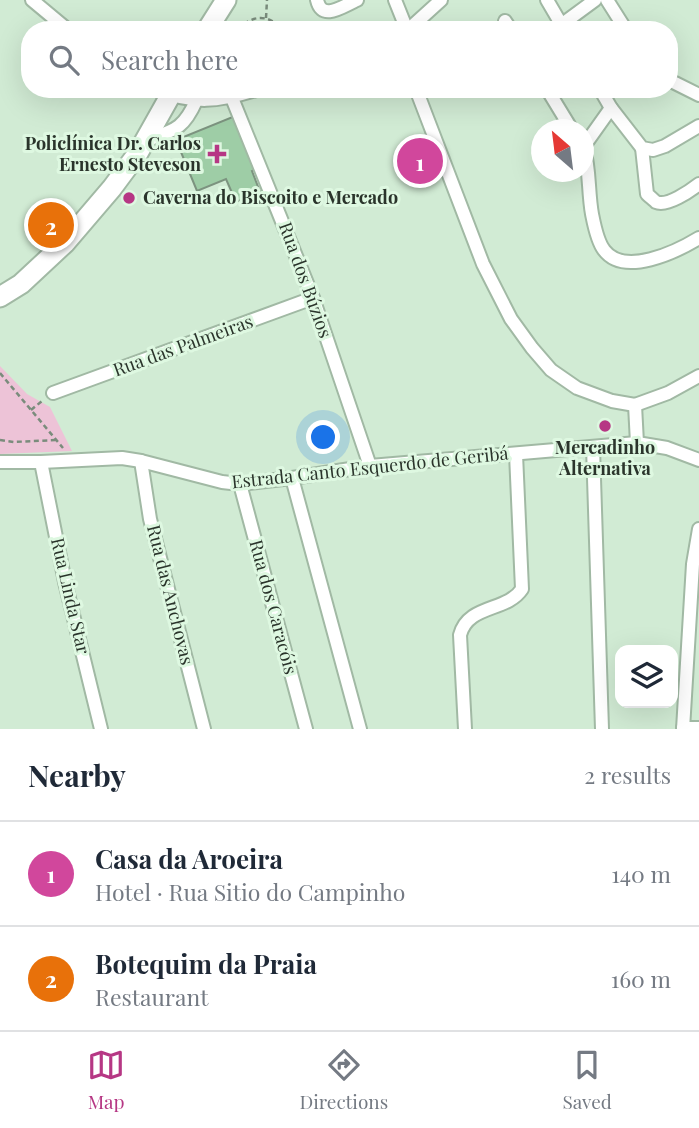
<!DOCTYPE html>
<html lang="en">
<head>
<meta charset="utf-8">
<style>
  :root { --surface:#fff; --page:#f6f6f7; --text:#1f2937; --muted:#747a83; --line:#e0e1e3; --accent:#b63784 }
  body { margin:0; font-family:"Playfair Display",serif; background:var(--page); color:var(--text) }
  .controls { position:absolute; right:21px; bottom:21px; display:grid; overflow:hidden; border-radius:14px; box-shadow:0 7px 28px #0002 }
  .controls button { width:63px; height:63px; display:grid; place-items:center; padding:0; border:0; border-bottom:2px solid var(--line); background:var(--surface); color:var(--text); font:35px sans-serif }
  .compass { position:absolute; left:531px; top:119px; width:63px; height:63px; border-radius:50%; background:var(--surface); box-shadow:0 7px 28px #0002; rotate:332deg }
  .you { position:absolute; left:324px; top:438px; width:24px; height:24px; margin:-18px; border:5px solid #fff; border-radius:50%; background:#1a73e8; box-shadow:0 0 0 10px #1a73e833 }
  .badge { display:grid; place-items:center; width:46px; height:46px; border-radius:50%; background:var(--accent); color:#fff; font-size:23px; font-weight:700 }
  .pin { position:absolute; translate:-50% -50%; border:4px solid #fff; box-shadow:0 2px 7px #0006 }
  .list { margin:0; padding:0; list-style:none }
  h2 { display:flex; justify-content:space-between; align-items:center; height:91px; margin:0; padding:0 28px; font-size:30px }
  h2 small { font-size:23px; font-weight:400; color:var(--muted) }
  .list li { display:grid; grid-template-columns:46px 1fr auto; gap:21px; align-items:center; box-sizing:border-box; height:105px; padding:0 28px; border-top:2px solid var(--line) }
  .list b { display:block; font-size:26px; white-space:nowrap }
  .list p { margin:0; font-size:23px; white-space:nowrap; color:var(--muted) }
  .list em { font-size:23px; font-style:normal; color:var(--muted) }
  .icon { flex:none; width:38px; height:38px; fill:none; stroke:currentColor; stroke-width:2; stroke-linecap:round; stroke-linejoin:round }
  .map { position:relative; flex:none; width:699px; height:729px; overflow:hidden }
  .search { position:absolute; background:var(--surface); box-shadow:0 7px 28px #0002; left:21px; right:21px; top:21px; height:77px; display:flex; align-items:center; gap:18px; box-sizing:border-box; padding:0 24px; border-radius:28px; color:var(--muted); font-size:26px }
  .sheet { height:301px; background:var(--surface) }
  nav { display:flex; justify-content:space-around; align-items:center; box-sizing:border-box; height:98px; border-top:2px solid var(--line); background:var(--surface); font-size:19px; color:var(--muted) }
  nav a { display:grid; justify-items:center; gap:4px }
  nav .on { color:var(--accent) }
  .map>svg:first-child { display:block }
  .green { fill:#edc3d7 }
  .building { fill:#9ecda6; stroke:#7c937f; stroke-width:2 }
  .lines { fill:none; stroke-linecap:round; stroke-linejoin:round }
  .minor-casing { stroke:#a1b9a4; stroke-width:16 }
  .primary-casing { stroke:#a1b9a4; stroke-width:23 }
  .path { stroke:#7a8c7c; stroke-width:2.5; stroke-dasharray:5 3.5; stroke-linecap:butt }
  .minor { stroke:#fff; stroke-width:12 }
  .primary { stroke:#fff; stroke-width:19 }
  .poi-dot { fill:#b63784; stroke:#def8e1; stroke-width:2.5 }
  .labels { text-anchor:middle; stroke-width:6; stroke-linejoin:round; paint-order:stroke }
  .poi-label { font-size:18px; font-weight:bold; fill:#2a342b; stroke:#def8e1; text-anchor:end }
  .street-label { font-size:18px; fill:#2a342b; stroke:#def8e1 }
</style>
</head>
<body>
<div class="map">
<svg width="699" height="729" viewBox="0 0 699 729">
  <rect width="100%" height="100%" fill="#d1ebd4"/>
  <path class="green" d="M0 366 27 394 50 407 72 451 0 454Z"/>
  <path class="building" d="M235 116 257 169 252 171 260 192 236 202 226 179 197 191 176 140Z"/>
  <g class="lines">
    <defs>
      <g id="minor">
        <path d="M32 0 68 30"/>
        <path d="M317 0C322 22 343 6 357 0"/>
        <path d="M395 0 407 30"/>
        <path d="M547 0 564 29"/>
        <path d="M607 0 626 30"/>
        <path d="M505 21 511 30"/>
        <path d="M561 25 595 0"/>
        <path d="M408 30 441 0"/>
        <path d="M669 80 699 95"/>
        <path d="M153 89C195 105 218 102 259 89"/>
        <path d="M416 89 483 264 511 319 532 348 551 370 577 388 612 401 635 405"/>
        <path d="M547 89 572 130"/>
        <path d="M600 89 611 108 642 148 653 150 665 146 699 126"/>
        <path d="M232 98 313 298 370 466"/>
        <path d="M145 141C174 130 183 130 196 101"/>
        <path d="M584 146 611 108"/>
        <path d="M642 148 647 194C648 195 655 201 656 202 667 207 690 191 699 184"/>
        <path d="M584 149C590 170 588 192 592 214 594 224 597 241 604 250 624 277 676 252 699 238"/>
        <path d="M53 393 313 298"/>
        <path d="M635 405 668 393 699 376"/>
        <path d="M635 405 637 443"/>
        <path d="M593 447 602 729"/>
        <path d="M141 461 150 519 204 729"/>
        <path d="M0 462H41L122 458 141 461 222 482 240 484 292 478 370 466 637 443 667 448 699 460"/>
        <path d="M41 462 65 582 101 729"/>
        <path d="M292 478 360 729"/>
        <path d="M240 484 306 729"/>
        <path d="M683 728H699"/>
        <path d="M465 729 460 635C468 604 507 612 522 589L516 454"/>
        <path d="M683 729 693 564 699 529"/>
      </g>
      <g id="primary">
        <path d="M207 30 226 0"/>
        <path d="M0 297 21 284 65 243 112 188 138 153 174 89"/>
      </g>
    </defs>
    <use href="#minor" class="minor-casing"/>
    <use href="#primary" class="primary-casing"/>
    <g class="path">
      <path d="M266 18 267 0"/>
      <path d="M238 30C252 14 269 14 283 30"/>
      <path d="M0 373 63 448"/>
      <path d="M31 410 42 401"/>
      <path d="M0 440 14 442 56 440"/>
    </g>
    <use href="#minor" class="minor"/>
    <use href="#primary" class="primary"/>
  </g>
  <g class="poi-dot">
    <path d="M213.5 143.5h7v7h7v7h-7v7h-7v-7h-7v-7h7z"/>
    <circle cx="129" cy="198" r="7"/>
    <circle cx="605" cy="426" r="7"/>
  </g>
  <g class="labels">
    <g class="poi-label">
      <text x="201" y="150">Policlínica Dr. Carlos<tspan x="201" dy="21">Ernesto Steveson</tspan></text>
      <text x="143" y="204" text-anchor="start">Caverna do Biscoito e Mercado</text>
      <text x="605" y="454" text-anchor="middle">Mercadinho<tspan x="605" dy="21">Alternativa</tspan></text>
    </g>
    <g class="street-label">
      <text transform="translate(305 280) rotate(70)" y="6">Rua dos Búzios</text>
      <text transform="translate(183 346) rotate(-20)" y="6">Rua das Palmeiras</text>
      <text transform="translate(370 468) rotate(-6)" y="6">Estrada Canto Esquerdo de Geribá</text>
      <text transform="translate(170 595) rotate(76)" y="6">Rua das Anchovas</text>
      <text transform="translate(70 596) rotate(77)" y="6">Rua Linda Star</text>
      <text transform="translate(273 607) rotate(75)" y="6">Rua dos Caracóis</text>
    </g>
  </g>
</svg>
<div class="controls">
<button><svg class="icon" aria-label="layers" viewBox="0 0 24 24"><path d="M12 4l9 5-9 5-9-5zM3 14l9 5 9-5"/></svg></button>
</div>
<svg class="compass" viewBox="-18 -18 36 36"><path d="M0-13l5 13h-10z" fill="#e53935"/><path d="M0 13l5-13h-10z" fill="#747a83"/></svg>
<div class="you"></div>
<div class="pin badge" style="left:420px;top:161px;background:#d1479c">1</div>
<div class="pin badge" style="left:51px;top:225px;background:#e8710a">2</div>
<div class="search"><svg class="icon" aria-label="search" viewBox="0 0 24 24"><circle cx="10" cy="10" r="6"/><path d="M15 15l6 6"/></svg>Search here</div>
</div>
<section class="sheet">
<h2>Nearby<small>2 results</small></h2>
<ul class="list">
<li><span class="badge" style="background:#d1479c">1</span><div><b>Casa da Aroeira</b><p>Hotel · Rua Sitio do Campinho</p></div><em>140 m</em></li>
<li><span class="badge" style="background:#e8710a">2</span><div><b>Botequim da Praia</b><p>Restaurant</p></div><em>160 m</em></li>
</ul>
</section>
<nav>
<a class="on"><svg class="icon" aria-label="map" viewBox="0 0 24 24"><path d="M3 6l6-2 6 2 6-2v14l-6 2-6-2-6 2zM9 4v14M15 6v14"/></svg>Map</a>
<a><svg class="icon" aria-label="directions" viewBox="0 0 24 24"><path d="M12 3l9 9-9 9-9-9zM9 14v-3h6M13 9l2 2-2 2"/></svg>Directions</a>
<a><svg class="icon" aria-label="saved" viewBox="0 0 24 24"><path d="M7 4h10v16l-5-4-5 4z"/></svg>Saved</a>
</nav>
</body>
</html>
